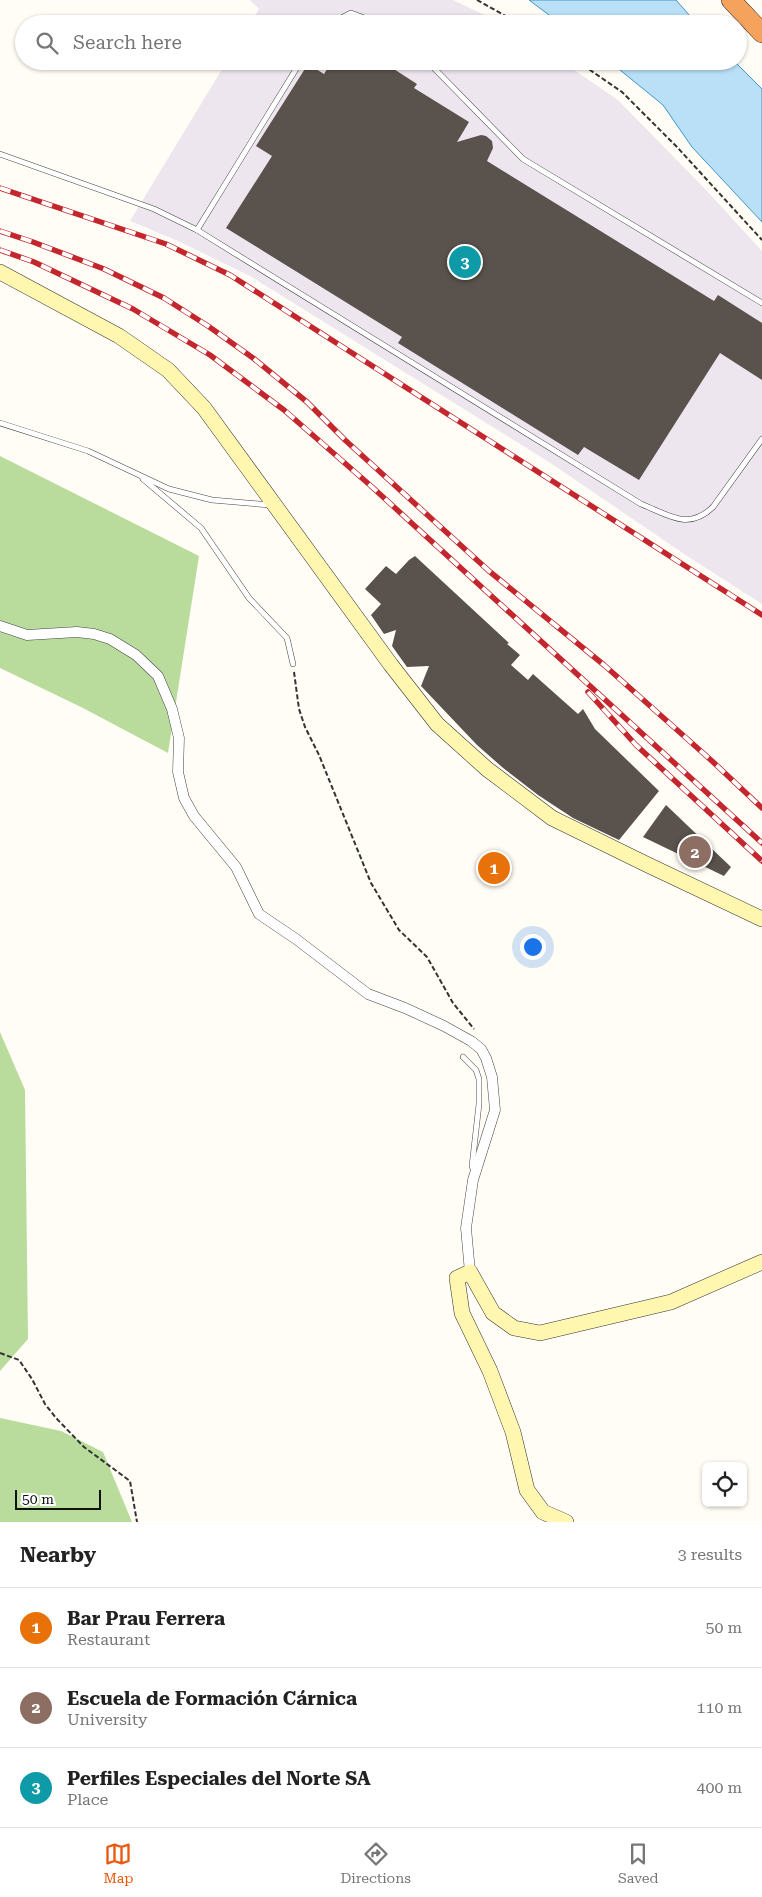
<!DOCTYPE html>
<html lang="en">
<head>
<meta charset="utf-8">
<style>
  :root { --surface:#fff; --page:#f2f2f2; --text:#222; --muted:#767676; --line:#e0e0e0; --accent:#ea580c }
  body { margin:0; font-family:"Roboto Serif",serif; background:var(--page); color:var(--text) }
  .controls { position:absolute; right:15px; bottom:15px; display:grid; overflow:hidden; border-radius:8px; box-shadow:0 1px 4px #0004 }
  .controls button { width:45px; height:45px; display:grid; place-items:center; padding:0; border:0; border-bottom:1px solid var(--line); background:var(--surface); color:var(--text); font:25px sans-serif }
  .scale { position:absolute; left:15px; bottom:12px; width:86px; box-sizing:border-box; padding-left:5px; border:2px solid #111; border-top:0; font-size:14px; line-height:18px; white-space:nowrap; color:#111; -webkit-text-stroke:4px #fff; paint-order:stroke }
  .you { position:absolute; left:532px; top:946px; width:18px; height:18px; margin:-12px; border:4px solid #fff; border-radius:50%; background:#1a73e8; box-shadow:0 0 0 8px #1a73e833 }
  .badge { display:grid; place-items:center; width:32px; height:32px; border-radius:50%; background:var(--accent); color:#fff; font-size:16px; font-weight:700 }
  .pin { position:absolute; translate:-50% -50%; border:2px solid #fff; box-shadow:0 1px 5px #0006 }
  .list { margin:0; padding:0; list-style:none }
  h2 { display:flex; justify-content:space-between; align-items:center; height:65px; margin:0; padding:0 20px; font-size:21px }
  h2 small { font-size:16px; font-weight:400; color:var(--muted) }
  .list li { display:grid; grid-template-columns:32px 1fr auto; gap:15px; align-items:center; box-sizing:border-box; height:80px; padding:0 20px; border-top:1px solid var(--line) }
  .list b { display:block; font-size:19px; white-space:nowrap }
  .list p { margin:0; font-size:16px; white-space:nowrap; color:var(--muted) }
  .list em { font-size:16px; font-style:normal; color:var(--muted) }
  .icon { flex:none; width:28px; height:28px; fill:none; stroke:currentColor; stroke-width:2; stroke-linecap:round; stroke-linejoin:round }
  .map { position:relative; flex:none; width:762px; height:1522px; overflow:hidden }
  .search { position:absolute; background:var(--surface); box-shadow:0 1px 4px #0004; left:15px; right:15px; top:15px; height:55px; display:flex; align-items:center; gap:12px; box-sizing:border-box; padding:0 18px; border-radius:28px; color:var(--muted); font-size:19px }
  .sheet { height:305px; background:var(--surface) }
  nav { display:flex; justify-content:space-around; align-items:center; box-sizing:border-box; height:70px; border-top:1px solid var(--line); background:var(--surface); font-size:14px; color:var(--muted) }
  nav a { display:grid; justify-items:center; gap:2px }
  nav .on { color:var(--accent) }
  .map>svg:first-child { display:block }
  .industrial { fill:#eee6ef }
  .forest { fill:#b9dc9c }
  .water { fill:#b9e0f7; stroke:#3f96cf }
  .building { fill:#5a524d }
  .lines { fill:none; stroke-linecap:round; stroke-linejoin:round }
  .lane-casing { stroke:#444; stroke-width:6 }
  .street-casing { stroke:#444; stroke-width:11 }
  .secondary-casing { stroke:#333; stroke-width:16 }
  .highway-casing { stroke:#222; stroke-width:20 }
  .path { stroke:#333; stroke-width:2; stroke-dasharray:5 2.5; stroke-linecap:butt }
  .lane { stroke:#fff; stroke-width:5 }
  .street { stroke:#fff; stroke-width:10 }
  .secondary { stroke:#fff6b0; stroke-width:15 }
  .highway { stroke:#f5a25d; stroke-width:19 }
  .rail-casing { stroke:#c4262e; stroke-width:5.5 }
  .rail { stroke:#fff; stroke-width:4; stroke-dasharray:11; stroke-linecap:butt }
</style>
</head>
<body>
<div class="map">
<svg width="762" height="1522" viewBox="0 0 762 1522">
  <rect width="100%" height="100%" fill="#fffdf5"/>
  <g class="industrial">
    <path d="M250 0H453L503 24H250L259 9Z"/>
    <path d="M227 61H561L618 100 707 191 762 251V604L684 554 552 464 250 276 178 241 130 221Z"/>
  </g>
  <g class="forest">
    <path d="M0 456 199 556 168 753 81 707 0 668Z"/>
    <path d="M0 1032 25 1090 28 1339 0 1371Z"/>
    <path d="M0 1418 61 1431 103 1452 132 1522H0Z"/>
  </g>
  <g class="water">
    <path d="M529 0H676L697 24H561Z"/>
    <path d="M609 61H734L762 89V222L692 147 663 105Z"/>
  </g>
  <g class="building">
    <path d="M332 61H388L386 64 417 84 414 88 469 122 457 142 481 135 486 136 492 141 493 148 487 161 714 301 718 295 762 323V380L720 353 639 480 584 447 578 455 398 343 402 337 226 228 272 156 256 146 308 64 324 74Z"/>
    <path d="M415 556 509 643 507 644 520 655 511 665 528 680 533 674 578 714 583 709 595 729 659 791 619 840 573 818 538 795 502 767 477 745 421 686 429 666 407 667 392 646 396 630 384 634 371 615 381 604 365 589 386 566 396 574 409 560Z"/>
    <path d="M666 805 731 867 724 876 643 837Z"/>
  </g>
  <g class="lines">
    <defs>
      <g id="lane">
        <path d="M330 24 351 13 381 24"/>
        <path d="M427 61 523 159 762 303"/>
        <path d="M0 154 154 209 197 230 641 504C669 515 688 531 713 507L762 439"/>
        <path d="M197 230 301 61"/>
        <path d="M0 423 88 451 169 489 212 500 270 505"/>
        <path d="M143 479 201 528 249 598 287 638 293 664"/>
        <path d="M463 1057 476 1070 479 1079V1104L472 1166 474 1172"/>
      </g>
      <path id="street" d="M0 626 27 635 77 632 94 634 110 639 136 655 158 676 172 709 179 738 178 772 184 798 194 816 236 867 259 914 296 939 368 994 405 1008 444 1026 471 1041 481 1049 486 1058 492 1077 495 1110 473 1180 466 1228 470 1272"/>
      <g id="secondary">
        <path d="M0 272 119 336 168 370 204 408 391 665 437 724 487 769 552 818 648 865 762 919"/>
        <path d="M566 1522 543 1512 527 1490 513 1432 490 1371 462 1313 457 1278 470 1272 493 1313 514 1328 540 1333 671 1302 762 1262"/>
      </g>
      <path id="highway" d="M731 0 762 33"/>
    </defs>
    <use href="#lane" class="lane-casing"/>
    <use href="#street" class="street-casing"/>
    <use href="#secondary" class="secondary-casing"/>
    <use href="#highway" class="highway-casing"/>
    <g class="path">
      <path d="M477 0 520 24"/>
      <path d="M577 61 622 92 677 147 762 240"/>
      <path d="M294 672 299 709 305 727 319 755 371 883 399 930 427 957 453 1003 474 1029"/>
      <path d="M0 1353 19 1360 32 1379 45 1404 56 1418 84 1447 130 1481 137 1522"/>
    </g>
    <use href="#lane" class="lane"/>
    <use href="#street" class="street"/>
    <use href="#secondary" class="secondary"/>
    <use href="#highway" class="highway"/>
    <defs>
      <g id="rail">
        <path d="M0 188 166 244 230 275 762 615"/>
        <path d="M0 231 33 242 104 269 164 298 208 326 253 358 307 402 345 440 489 571 604 665 712 761 762 808"/>
        <path d="M0 250 34 262 133 309 210 355 284 410 371 486 762 843"/>
        <path d="M588 692 636 745 762 861"/>
      </g>
    </defs>
    <use href="#rail" class="rail-casing"/>
    <use href="#rail" class="rail"/>
  </g>
</svg>
<div class="controls">
<button><svg class="icon" aria-label="locate" viewBox="0 0 24 24"><circle cx="12" cy="12" r="6"/><path d="M12 2v4M12 18v4M2 12h4M18 12h4"/></svg></button>
</div>
<div class="scale">50 m</div>
<div class="you"></div>
<div class="pin badge" style="left:494px;top:868px;background:#e8710a">1</div>
<div class="pin badge" style="left:695px;top:852px;background:#8d6e63">2</div>
<div class="pin badge" style="left:465px;top:262px;background:#0f9aa8">3</div>
<div class="search"><svg class="icon" aria-label="search" viewBox="0 0 24 24"><circle cx="10" cy="10" r="6"/><path d="M15 15l6 6"/></svg>Search here</div>
</div>
<section class="sheet">
<h2>Nearby<small>3 results</small></h2>
<ul class="list">
<li><span class="badge" style="background:#e8710a">1</span><div><b>Bar Prau Ferrera</b><p>Restaurant</p></div><em>50 m</em></li>
<li><span class="badge" style="background:#8d6e63">2</span><div><b>Escuela de Formación Cárnica</b><p>University</p></div><em>110 m</em></li>
<li><span class="badge" style="background:#0f9aa8">3</span><div><b>Perfiles Especiales del Norte SA</b><p>Place</p></div><em>400 m</em></li>
</ul>
</section>
<nav>
<a class="on"><svg class="icon" aria-label="map" viewBox="0 0 24 24"><path d="M3 6l6-2 6 2 6-2v14l-6 2-6-2-6 2zM9 4v14M15 6v14"/></svg>Map</a>
<a><svg class="icon" aria-label="directions" viewBox="0 0 24 24"><path d="M12 3l9 9-9 9-9-9zM9 14v-3h6M13 9l2 2-2 2"/></svg>Directions</a>
<a><svg class="icon" aria-label="saved" viewBox="0 0 24 24"><path d="M7 4h10v16l-5-4-5 4z"/></svg>Saved</a>
</nav>
</body>
</html>
